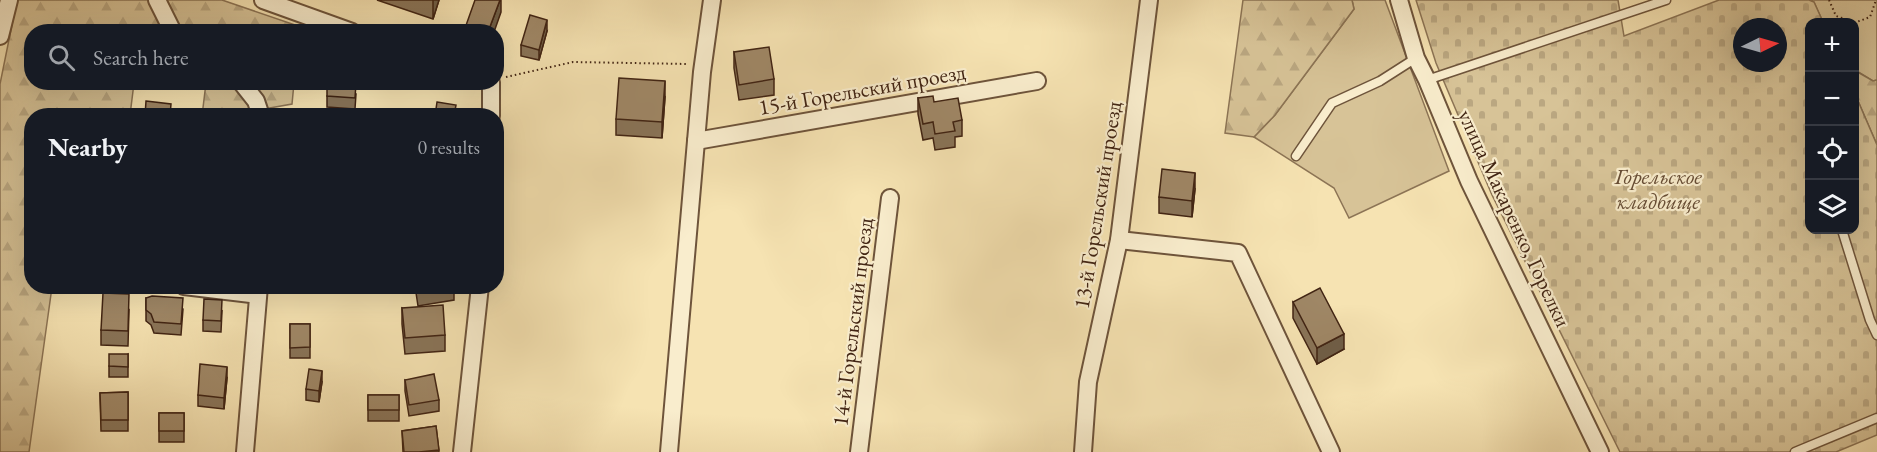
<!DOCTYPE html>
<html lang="en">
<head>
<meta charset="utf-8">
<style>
  :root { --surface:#171b24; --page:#20242c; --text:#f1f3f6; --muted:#9ea1a6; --line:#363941 }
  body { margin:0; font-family:"EB Garamond",serif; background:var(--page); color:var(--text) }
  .controls { position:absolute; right:18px; top:18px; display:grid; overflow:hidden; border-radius:12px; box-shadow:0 6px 24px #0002 }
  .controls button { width:54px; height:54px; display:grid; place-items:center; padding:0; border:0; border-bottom:2px solid var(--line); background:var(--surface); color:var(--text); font:30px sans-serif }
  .compass { position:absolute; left:1733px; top:18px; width:54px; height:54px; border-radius:50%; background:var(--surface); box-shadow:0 6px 24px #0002; rotate:85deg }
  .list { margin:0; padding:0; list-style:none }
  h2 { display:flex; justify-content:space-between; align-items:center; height:78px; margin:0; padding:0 24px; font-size:26px }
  h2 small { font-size:20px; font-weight:400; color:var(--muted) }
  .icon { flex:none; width:33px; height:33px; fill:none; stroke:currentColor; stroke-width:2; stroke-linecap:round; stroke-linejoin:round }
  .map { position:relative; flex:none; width:1877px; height:452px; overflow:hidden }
  .search { position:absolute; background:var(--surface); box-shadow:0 6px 24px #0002; left:24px; top:24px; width:480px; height:66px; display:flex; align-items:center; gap:15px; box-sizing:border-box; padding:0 21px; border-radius:24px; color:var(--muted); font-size:22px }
  .panel { position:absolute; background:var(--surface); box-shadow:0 6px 24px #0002; left:24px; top:108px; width:480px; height:186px; border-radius:24px }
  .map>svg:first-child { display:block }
  .green { fill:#d7c397; stroke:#8c7455; stroke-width:1.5 }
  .forest { fill:url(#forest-firs); stroke:#8c7455; stroke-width:1.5 }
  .cemetery { fill:url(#cemetery-stones); stroke:#8c7455; stroke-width:1.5; fill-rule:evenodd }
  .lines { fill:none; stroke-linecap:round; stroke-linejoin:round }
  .lane-casing { stroke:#6e543b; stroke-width:11 }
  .street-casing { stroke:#6e543b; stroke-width:20 }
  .path { stroke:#412413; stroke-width:2; stroke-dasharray:1.5 3; stroke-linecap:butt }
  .lane { stroke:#f9edcd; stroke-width:8 }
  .street { stroke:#f9edcd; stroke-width:16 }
  .wall { fill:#897458; stroke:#412413; stroke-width:1.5 }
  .shaded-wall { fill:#6f5e47; stroke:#412413; stroke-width:1.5 }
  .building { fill:#9f8766; stroke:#412413; stroke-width:1.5 }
  .labels { text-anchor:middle; stroke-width:4.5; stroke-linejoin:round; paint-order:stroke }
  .street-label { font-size:22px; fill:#412413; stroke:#f9edcd }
  .park-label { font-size:22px; font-style:italic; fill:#664c34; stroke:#f9edcd }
</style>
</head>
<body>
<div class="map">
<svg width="1877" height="452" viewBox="0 0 1877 452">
  <defs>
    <pattern id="forest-firs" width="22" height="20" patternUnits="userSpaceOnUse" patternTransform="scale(1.5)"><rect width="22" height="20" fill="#d7c397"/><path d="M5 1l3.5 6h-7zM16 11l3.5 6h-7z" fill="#baa781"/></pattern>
    <pattern id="cemetery-stones" width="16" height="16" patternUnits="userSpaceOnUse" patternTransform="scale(1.5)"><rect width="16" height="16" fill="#d7c397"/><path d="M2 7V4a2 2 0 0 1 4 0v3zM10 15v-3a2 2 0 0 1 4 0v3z" fill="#baa781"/></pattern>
  </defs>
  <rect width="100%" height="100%" fill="#f6e3b2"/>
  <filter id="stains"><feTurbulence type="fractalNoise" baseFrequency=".00333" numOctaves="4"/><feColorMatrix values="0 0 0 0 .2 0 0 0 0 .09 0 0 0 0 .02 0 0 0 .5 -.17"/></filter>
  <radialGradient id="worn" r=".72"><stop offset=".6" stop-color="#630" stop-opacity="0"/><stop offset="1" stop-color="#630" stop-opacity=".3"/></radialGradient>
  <g class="green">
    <path d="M1352 0H1385L1449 171 1349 218 1334 188 1254 137 1275 115 1354 9Z"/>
    <path d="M1809 0H1877V80L1873 81 1855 70 1854 22H1823L1814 2Z"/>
  </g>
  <g class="forest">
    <path d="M17 0H222L301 27 300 32H32V82L134 83 130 115 32 116V286L52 287 29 452H0V84Z"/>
    <path d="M1243 0H1352L1354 9 1275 115 1254 137 1225 133Z"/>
    <path d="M1854 70 1873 81 1877 80V145L1855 94Z"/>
    <path d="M206 83H294L292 104 247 112V115L202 116Z"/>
  </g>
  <path class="cemetery" d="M1416 0H1618L1624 36 1719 0H1809L1814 2 1823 22H1810V230H1854L1855 94 1877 145V435L1836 452H1620L1492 195 1436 63ZM1742 27H1778V63H1742Z"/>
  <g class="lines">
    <defs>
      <g id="lane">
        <path d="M1427 80 1666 0"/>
        <path d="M1296 156 1332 103 1380 81 1416 58"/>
        <path d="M1842 230 1870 320 1877 335"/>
        <path d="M1795 452 1877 418"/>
      </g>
      <g id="street">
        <path d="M157 0 173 32"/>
        <path d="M263 0 352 32"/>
        <path d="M1399 0 1416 58 1427 80 1469 181 1600 452"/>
        <path d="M0 36 9 0"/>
        <path d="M241 82 256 101 261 116"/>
        <path d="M491 82V116"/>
        <path d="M696 141 1037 81"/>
        <path d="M1119 240 1238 253 1331 452"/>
        <path d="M184 286 258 295"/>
        <path d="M245 452 259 286"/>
        <path d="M462 452 480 286"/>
        <path d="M669 452 702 72 712 0"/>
        <path d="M859 452 890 198"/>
        <path d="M1083 452 1088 382 1119 240 1149 0"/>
      </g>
    </defs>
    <use href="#lane" class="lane-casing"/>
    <use href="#street" class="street-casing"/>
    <g class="path">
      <path d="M1829 0 1836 16 1854 22"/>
      <path d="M1854 23 1870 17 1876 0"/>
      <path d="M506 77 573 62 688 64"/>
    </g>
    <use href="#lane" class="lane"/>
    <use href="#street" class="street"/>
  </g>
  <g class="wall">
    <path d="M377 0H439L433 19Z"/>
    <path d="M547 31 539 60 521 56V45Z"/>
    <path d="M734 52 774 79V95L739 100 734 68Z"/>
    <path d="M356 94 355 109 327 107V96Z"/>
    <path d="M665 97 662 138 616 135V119Z"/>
    <path d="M918 98 934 102 962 120V136L955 137V147L935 150 933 138 923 140 918 114Z"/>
    <path d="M1195 189 1192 217 1159 213V197Z"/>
    <path d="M415 286H454V300L418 306Z"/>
    <path d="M146 298 183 309 181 335 154 333 151 325 146 321Z"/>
    <path d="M1293 302 1344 349 1317 364 1293 318Z"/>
    <path d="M402 308 445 335V351L405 354 402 324Z"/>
    <path d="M129 310 128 346 101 345V330Z"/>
    <path d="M222 311 221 332 203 331V320Z"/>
    <rect x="290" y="324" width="20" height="34"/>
    <path d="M128 354V377H109V366Z"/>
    <path d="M227 378 224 409 198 406V395Z"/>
    <path d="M405 380 439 400V411L409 416 405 391Z"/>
    <path d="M322 382 319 402 306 400V389Z"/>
    <path d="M128 392V431H101L100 393Z"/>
    <rect x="368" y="395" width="31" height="26"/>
    <rect x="159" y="413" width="25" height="29"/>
    <path d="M436 426 439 452H403L402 431Z"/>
  </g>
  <g class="shaded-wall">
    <path d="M433 0H439L433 19Z"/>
    <path d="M500 0H501V12L494 32H488Z"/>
    <path d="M547 20V31L539 60V50Z"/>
    <path d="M665 81V97L662 138V122Z"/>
    <path d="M1195 173V189L1192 217V201Z"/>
    <path d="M1344 334V349L1317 364V348Z"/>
    <path d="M227 367V378L224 409V398Z"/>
    <path d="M322 371V382L319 402V391Z"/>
  </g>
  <g class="building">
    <path d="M475 0H500L488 32H467L464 31Z"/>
    <path d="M530 15 547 20 539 50 521 45Z"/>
    <path d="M769 47 774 79 739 85 734 52Z"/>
    <path d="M619 78 665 81 662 122 616 119Z"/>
    <path d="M327 82 356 83 355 98 327 96Z"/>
    <path d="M933 96 934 102 958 98 962 120 953 122 955 131 935 134 933 122 923 124 918 98Z"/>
    <path d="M146 101 171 104 170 116H145Z"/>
    <path d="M437 102 456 105 454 116H435Z"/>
    <path d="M1162 169 1195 173 1192 201 1159 197Z"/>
    <path d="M418 286H439L418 290Z"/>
    <path d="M1320 288 1344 334 1317 348 1293 302Z"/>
    <path d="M103 293 129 294 128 331 101 330Z"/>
    <path d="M152 296 183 298 181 324 154 322 151 314 146 310V298Z"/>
    <path d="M204 299 222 300 221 321 203 320Z"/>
    <path d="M443 305 445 335 405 338 402 308Z"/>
    <path d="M290 324H310V347L290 348Z"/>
    <path d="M109 354H128V367L109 366Z"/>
    <path d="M200 364 227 367 224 398 198 395Z"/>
    <path d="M309 369 322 371 319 391 306 389Z"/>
    <path d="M434 374 439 400 409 405 405 380Z"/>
    <path d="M128 392V420H101L100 393Z"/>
    <rect x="368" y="395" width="31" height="15"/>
    <rect x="159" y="413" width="25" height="18"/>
    <path d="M436 426 439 450 419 452H404L402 431Z"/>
  </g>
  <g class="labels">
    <g class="street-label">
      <text transform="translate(862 89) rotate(-10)" y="8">15-й Горельский проезд</text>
      <text transform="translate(1097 205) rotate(-81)" y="8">13-й Горельский проезд</text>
      <text transform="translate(1515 218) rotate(65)" y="8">улица Макаренко, Горелки</text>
      <text transform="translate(852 322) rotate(-83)" y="8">14-й Горельский проезд</text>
    </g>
    <g class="park-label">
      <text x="1658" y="184">Горельское<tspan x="1658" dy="25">кладбище</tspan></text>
    </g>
  </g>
  <rect width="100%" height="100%" filter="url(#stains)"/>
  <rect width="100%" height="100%" fill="url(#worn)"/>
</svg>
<div class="controls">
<button>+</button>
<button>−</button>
<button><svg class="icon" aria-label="locate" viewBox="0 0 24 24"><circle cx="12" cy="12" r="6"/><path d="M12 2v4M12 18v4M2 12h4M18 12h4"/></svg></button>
<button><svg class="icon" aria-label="layers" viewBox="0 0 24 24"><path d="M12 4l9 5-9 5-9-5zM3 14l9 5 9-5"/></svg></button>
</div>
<svg class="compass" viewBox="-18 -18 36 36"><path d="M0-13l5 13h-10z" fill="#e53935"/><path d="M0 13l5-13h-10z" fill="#9ea1a6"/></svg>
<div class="search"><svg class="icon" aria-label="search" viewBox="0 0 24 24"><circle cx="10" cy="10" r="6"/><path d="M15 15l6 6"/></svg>Search here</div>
<section class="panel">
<h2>Nearby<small>0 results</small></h2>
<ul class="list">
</ul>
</section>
</div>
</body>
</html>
